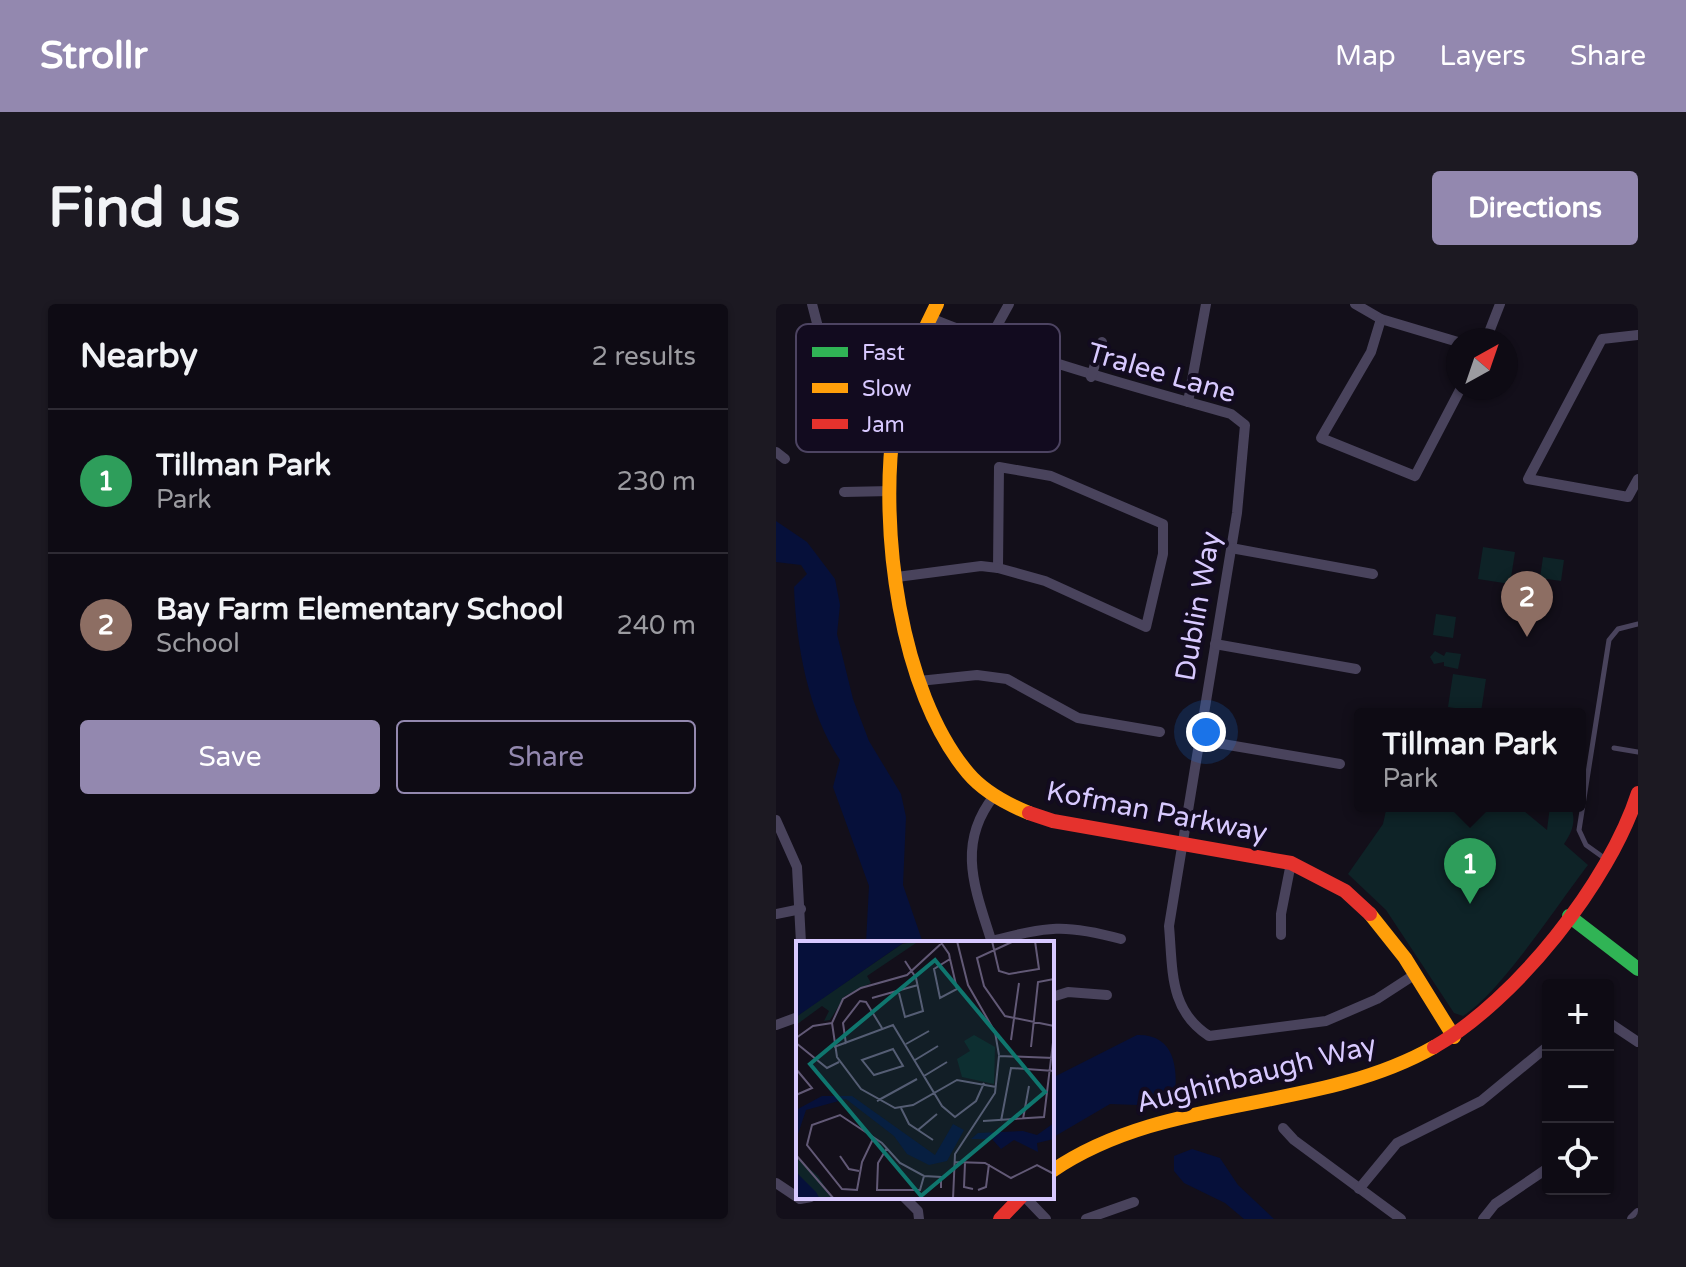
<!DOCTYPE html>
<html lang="en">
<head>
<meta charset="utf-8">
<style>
  :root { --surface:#0e0b14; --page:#1c1922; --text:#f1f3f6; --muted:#9b9ba0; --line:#2e2b34; --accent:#9388af }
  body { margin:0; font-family:"Varela Round",sans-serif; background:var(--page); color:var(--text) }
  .controls { position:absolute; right:24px; bottom:24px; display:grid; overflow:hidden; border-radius:8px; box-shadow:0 2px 6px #0004 }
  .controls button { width:72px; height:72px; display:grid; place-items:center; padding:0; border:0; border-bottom:2px solid var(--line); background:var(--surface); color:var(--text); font:40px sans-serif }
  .compass { position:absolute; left:670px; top:24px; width:72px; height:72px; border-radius:50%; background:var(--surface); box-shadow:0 2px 6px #0004; rotate:40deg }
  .you { position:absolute; left:430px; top:428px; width:28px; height:28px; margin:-20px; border:6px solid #fff; border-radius:50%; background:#1a73e8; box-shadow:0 0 0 12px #1a73e833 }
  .badge { display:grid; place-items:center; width:52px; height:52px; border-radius:50%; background:var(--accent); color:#fff; font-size:26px; font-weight:700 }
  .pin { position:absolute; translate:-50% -66px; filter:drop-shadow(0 2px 4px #0008) }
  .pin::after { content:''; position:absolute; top:42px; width:28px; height:24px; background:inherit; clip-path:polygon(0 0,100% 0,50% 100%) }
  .popup { position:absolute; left:578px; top:404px; width:232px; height:104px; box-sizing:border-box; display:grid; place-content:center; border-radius:8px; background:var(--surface); filter:drop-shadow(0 2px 6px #0005); font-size:26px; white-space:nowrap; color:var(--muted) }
  .popup b { font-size:30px; color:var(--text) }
  .popup::after { content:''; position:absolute; left:50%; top:100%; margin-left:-16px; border:16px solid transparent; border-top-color:var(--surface) }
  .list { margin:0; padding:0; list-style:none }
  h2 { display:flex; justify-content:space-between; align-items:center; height:104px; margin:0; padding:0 32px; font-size:34px }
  h2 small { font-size:26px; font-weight:400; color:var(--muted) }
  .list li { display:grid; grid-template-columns:52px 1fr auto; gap:24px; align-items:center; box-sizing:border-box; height:144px; padding:0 32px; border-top:2px solid var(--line) }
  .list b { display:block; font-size:30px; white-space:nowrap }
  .list p { margin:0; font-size:26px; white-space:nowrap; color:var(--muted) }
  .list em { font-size:26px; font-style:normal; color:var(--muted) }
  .actions { display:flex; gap:16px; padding:24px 32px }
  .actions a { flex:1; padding:18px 0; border:2px solid var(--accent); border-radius:8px; text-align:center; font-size:28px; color:var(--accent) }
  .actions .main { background:var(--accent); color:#fff }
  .icon { flex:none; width:44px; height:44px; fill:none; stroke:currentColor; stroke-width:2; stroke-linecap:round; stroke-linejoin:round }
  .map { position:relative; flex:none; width:862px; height:915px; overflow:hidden; border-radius:8px }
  header { display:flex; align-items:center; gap:48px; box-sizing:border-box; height:112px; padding:0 40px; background:var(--accent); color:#fff }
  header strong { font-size:38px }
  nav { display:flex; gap:44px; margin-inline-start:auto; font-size:28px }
  .intro { display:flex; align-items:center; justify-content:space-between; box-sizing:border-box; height:192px; padding:0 48px }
  h1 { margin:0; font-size:56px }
  .button { padding:20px 36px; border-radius:8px; background:var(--accent); color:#fff; font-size:28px; font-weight:700 }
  main { display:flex; gap:48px; padding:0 48px }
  aside { flex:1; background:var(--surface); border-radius:8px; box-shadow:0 2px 6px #0004 }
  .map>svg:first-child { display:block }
  .green { fill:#0e2327 }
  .water { fill:#06103a }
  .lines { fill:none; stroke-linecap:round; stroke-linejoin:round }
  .lane { stroke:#49435c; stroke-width:5 }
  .street { stroke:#49435c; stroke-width:10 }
  .fast { stroke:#30b455; stroke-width:14 }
  .slow { stroke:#ff9f0a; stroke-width:14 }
  .jam { stroke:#e5322d; stroke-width:14 }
  .labels { text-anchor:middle; stroke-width:8; stroke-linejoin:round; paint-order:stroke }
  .street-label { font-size:28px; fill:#d8c9ff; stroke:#120b1f }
  .inset-road { fill:none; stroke:#625976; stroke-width:2 }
  .view { fill:#0f766e; fill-opacity:0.15; stroke:#0f766e; stroke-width:4 }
  .inset-edge { fill:none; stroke:#d8c9ff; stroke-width:4 }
  .key { fill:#120b1f; stroke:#4d4462; stroke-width:2 }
  .key-label { font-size:22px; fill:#d8c9ff }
</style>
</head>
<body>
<header>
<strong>Strollr</strong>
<nav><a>Map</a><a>Layers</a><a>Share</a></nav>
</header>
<div class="intro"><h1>Find us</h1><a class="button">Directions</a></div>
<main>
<aside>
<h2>Nearby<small>2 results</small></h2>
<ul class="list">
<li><span class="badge" style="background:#2e9e5b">1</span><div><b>Tillman Park</b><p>Park</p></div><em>230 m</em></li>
<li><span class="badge" style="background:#8d6e63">2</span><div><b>Bay Farm Elementary School</b><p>School</p></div><em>240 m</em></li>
</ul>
<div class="actions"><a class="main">Save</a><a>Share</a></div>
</aside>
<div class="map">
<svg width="862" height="915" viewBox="0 0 862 915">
  <rect width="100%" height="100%" fill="#130f1a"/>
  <g class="green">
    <path d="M707 243 739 248 734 280 702 275Z"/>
    <path d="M767 253 788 256 785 277 764 274Z"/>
    <path d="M660 310 680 313 677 334 657 331Z"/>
    <path d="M659 347 668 352 670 348 685 350 682 365 668 362V358L658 360 654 353Z"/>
    <path d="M677 370 710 375 705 408 672 403Z"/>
    <path d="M611 502H742L771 526 774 502H795C800 517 797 527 788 540L812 561C782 600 725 688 687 712L678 709 610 606 572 570 607 520Z"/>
  </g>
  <g class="water">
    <path d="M0 217 31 238 59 275 64 301 61 330 77 395 93 437 125 490 130 513 127 581 147 639H90L93 582 57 483 64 456C32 408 20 340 18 283L31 270 25 261 0 258Z"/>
    <path d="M361 731C398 730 402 762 399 793L362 801 334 800 276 834V774Z"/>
    <path d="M416 845 444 854 462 881 498 915H468L449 899 408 879 398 867V852Z"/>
  </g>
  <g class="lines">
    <g class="lane">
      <path d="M838 444 862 448"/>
      <path d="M831 556 810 541 803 526 833 336 842 325 862 320"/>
    </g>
    <g class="street">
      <path d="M36 0 55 73 124 91"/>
      <path d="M579 0 605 15 682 38"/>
      <path d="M154 14C252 54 352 81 455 110L469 121 461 209 393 622C397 667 393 706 433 732L550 717 601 695 638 671"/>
      <path d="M605 15 595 48 545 134 639 172 685 84"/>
      <path d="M862 31 826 35 752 175 852 193 862 175"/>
      <path d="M710 36 724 0"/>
      <path d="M212 38 233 0"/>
      <path d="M315 73 326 38"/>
      <path d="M412 98 430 0"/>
      <path d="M0 148 9 155"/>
      <path d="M223 163 275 172 387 220V250L370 323 269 277 222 264Z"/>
      <path d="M68 188 115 187"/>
      <path d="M455 244 597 270"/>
      <path d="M121 273 205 262 222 264"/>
      <path d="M439 340 580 365"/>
      <path d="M143 377 201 371 231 375 302 414 384 428"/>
      <path d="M423 436 564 460"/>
      <path d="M0 516 21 563 25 639"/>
      <path d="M0 610 25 605"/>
      <path d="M505 631V610L515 559"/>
      <path d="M215 637C272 623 287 619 345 635"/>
      <path d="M216 639C200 587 179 541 218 492"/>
      <path d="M276 693 292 688 331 691"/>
      <path d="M832 718 862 738"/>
      <path d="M0 721 22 713"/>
      <path d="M507 824 518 836 625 915"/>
      <path d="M0 879 24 895 35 893"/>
      <path d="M583 885 621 839 705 797 772 742"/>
      <path d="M128 893 142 907 143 915"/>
      <path d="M249 893 270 915"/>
      <path d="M310 915 358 898"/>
      <path d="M707 915 719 900 772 864"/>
      <path d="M856 915 862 909"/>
    </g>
    <path class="fast" d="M793 612 862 665"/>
    <g class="slow">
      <path d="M161 0C142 38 124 78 118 120 103 224 123 387 192 469 208 488 231 500 253 509"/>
      <path d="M594 610 629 654 678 733"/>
      <path d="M276 867C390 789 540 810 658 743"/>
    </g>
    <g class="jam">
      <path d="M253 509 277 517 515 559 569 587 594 610"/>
      <path d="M658 743C740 696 833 579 862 489"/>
      <path d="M224 915 245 893"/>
    </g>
  </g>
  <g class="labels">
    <g class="street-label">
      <text transform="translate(386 68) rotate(16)" y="10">Tralee Lane</text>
      <text transform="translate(421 302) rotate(-80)" y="10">Dublin Way</text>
      <text transform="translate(381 507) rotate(11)" y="10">Kofman Parkway</text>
      <text transform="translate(480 769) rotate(-14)" y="10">Aughinbaugh Way</text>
    </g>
  </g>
  <g transform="translate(20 637)">
    <rect width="258" height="258" fill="#130f1a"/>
    <path d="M123 0 71 35 75 42 49 55 34 79 28 80 33 70 26 65 0 84V76L15 65 106 3ZM178 94 199 106 198 143 166 136 161 118 174 110 168 100ZM0 216 22 235 37 258H24L0 231Z" fill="#0e2327"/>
    <path d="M0 0H110L0 76ZM26 155H56L139 214 157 183 168 189 151 220 133 224 111 213 98 195 50 158 10 169 0 199V169ZM258 182V198L241 202 242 211 218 199 205 208 196 198H175L182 192 227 190 241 194ZM0 231 20 251 24 258H0Z" fill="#06103a"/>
    <path class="inset-road" d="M144 0 153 13 154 18 161 48 144 57 138 28 154 18M148 0 111 34 65 47 47 58 36 82 41 116 65 148 99 167 117 164 161 139 200 146M161 0 172 44 199 91 203 114M196 0 203 30 213 33 243 28 239 0M218 0 181 17 188 45 209 75 258 85M103 52 109 76 127 70 120 37 109 20M76 57 122 44M0 97 17 85 36 82M215 99 223 42M0 102 31 127 43 121M50 103 47 82 64 60 70 61 86 87M110 103 133 90M38 106 97 84 146 165 159 176 180 160 188 142M235 106 242 41 258 38M97 108 107 125 78 134 66 119ZM119 119 142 105M0 128 16 147 0 154M128 135 151 121M81 160 121 138M105 167 113 183 137 199M227 178 233 145M187 180 248 176 258 93M205 180 215 127 258 130M122 189 141 173M77 198 66 221 61 249 46 248 11 204 16 184 44 174 86 202 104 222 128 235 145 236V247M91 207 82 222 81 249H124L128 235M0 214 38 258M44 215 53 228 63 230M159 221 189 222 215 237 241 224 258 233M169 222 168 246 177 248M182 249 190 246 193 223M157 258 159 213 199 152 203 115 258 117"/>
    <path class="view" d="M139 19 249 151 125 255 14 123Z"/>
    <rect width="258" height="258" class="inset-edge"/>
  </g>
  <rect x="20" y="20" width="264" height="128" rx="12" class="key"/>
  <rect x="36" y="43" width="36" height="10" fill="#30b455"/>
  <rect x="36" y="79" width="36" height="10" fill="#ff9f0a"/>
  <rect x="36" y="115" width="36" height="10" fill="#e5322d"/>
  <g class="key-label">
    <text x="86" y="56">Fast</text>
    <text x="86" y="92">Slow</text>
    <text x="86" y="128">Jam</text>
  </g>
</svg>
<div class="controls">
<button>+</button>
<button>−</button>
<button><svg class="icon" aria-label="locate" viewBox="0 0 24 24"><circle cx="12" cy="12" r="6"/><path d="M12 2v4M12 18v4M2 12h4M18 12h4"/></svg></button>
</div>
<svg class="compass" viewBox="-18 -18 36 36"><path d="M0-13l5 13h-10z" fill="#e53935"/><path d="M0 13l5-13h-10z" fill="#9b9ba0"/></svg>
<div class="you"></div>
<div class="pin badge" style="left:694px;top:600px;background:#2e9e5b">1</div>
<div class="popup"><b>Tillman Park</b>Park</div>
<div class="pin badge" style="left:751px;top:333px;background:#8d6e63">2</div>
</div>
</main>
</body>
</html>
